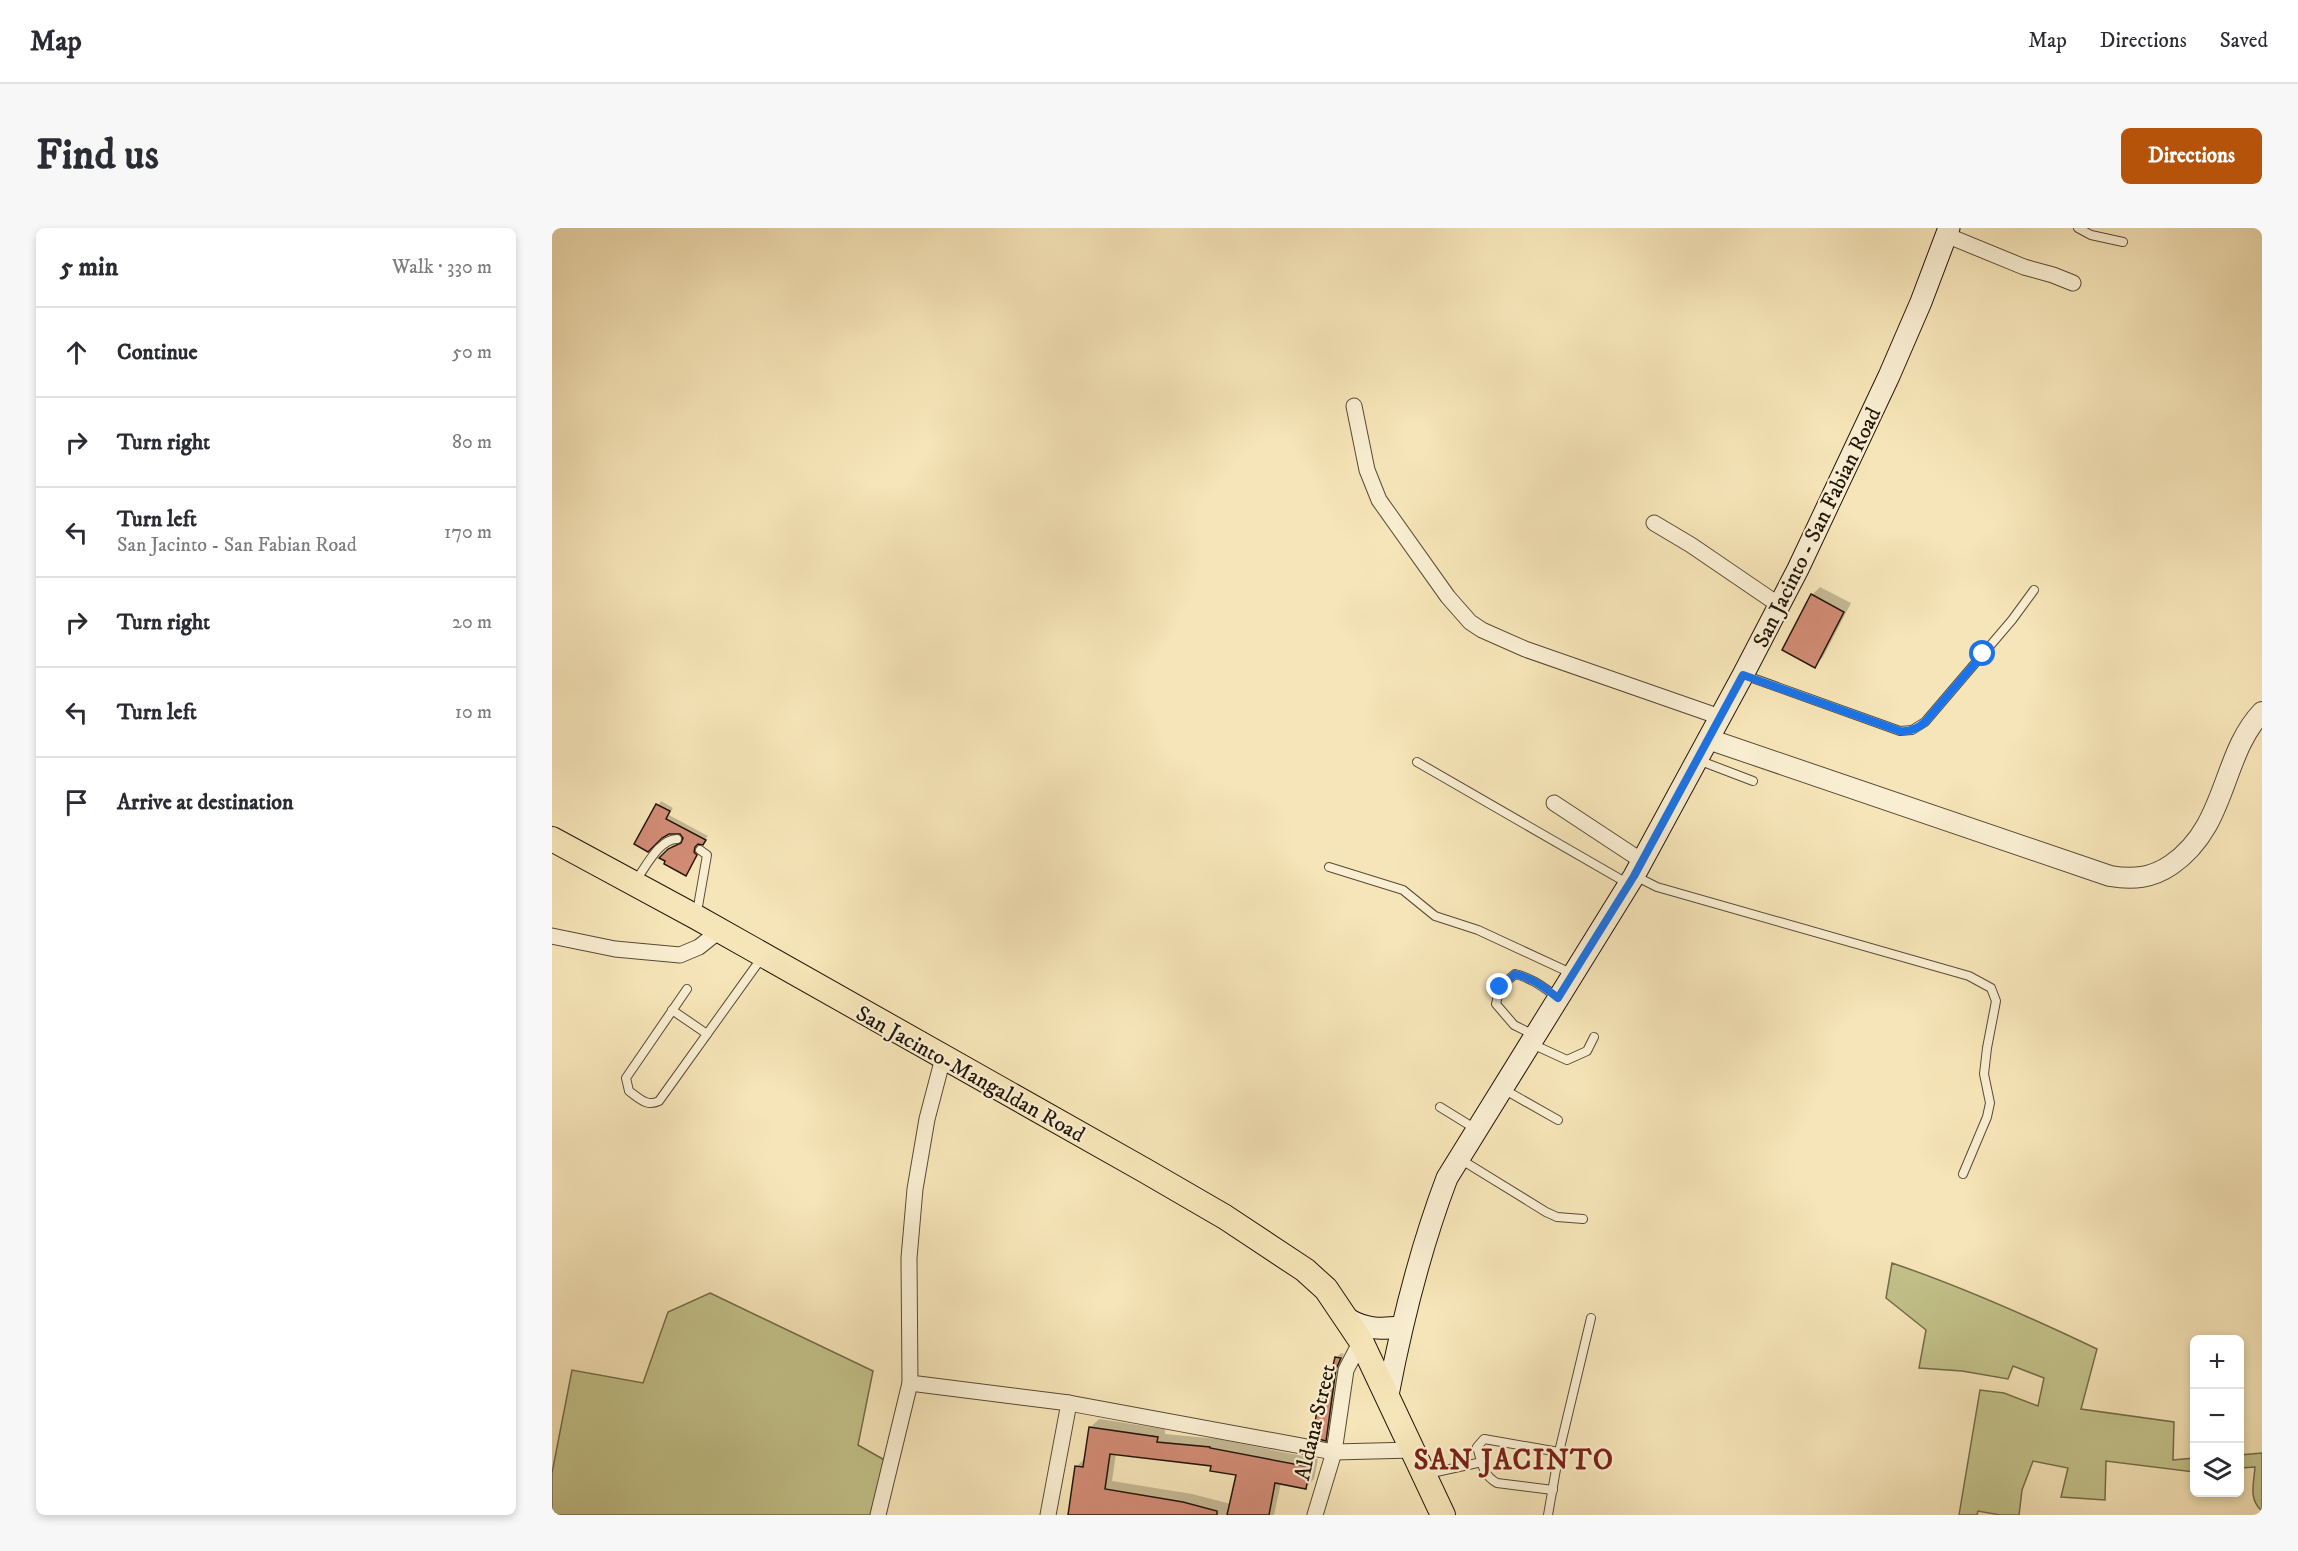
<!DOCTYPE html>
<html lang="en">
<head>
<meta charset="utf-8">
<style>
  :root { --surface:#fff; --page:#f7f7f7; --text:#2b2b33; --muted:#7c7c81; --line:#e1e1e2; --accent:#b45309 }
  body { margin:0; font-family:"IM FELL DW Pica",serif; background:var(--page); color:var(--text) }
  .controls { position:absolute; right:18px; bottom:18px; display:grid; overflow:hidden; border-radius:9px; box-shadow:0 3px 9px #0003 }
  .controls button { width:54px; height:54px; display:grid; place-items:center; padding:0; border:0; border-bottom:2px solid var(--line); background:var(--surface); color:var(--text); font:30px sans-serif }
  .stop { position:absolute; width:18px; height:18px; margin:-14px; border:4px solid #1a73e8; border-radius:50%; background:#fff }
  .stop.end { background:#1a73e8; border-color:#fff; box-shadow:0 2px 6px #0008 }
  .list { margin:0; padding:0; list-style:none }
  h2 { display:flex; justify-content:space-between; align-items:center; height:78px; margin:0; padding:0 24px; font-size:26px }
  h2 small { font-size:20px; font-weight:400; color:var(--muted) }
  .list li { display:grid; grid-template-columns:39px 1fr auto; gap:18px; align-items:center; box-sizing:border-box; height:90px; padding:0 24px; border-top:2px solid var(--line) }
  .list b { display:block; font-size:22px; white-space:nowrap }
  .list p { margin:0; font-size:20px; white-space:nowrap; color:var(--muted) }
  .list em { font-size:20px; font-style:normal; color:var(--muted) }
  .icon { flex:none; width:33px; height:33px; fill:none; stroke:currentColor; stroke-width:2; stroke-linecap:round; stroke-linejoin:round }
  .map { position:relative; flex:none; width:1710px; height:1287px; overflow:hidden; border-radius:9px }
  header { display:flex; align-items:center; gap:36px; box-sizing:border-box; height:84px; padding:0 30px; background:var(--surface); border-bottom:2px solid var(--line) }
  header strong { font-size:28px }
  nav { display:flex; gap:33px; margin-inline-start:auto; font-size:21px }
  .intro { display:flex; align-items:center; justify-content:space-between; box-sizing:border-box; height:144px; padding:0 36px }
  h1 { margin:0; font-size:42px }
  .button { padding:15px 27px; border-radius:9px; background:var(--accent); color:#fff; font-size:21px; font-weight:700 }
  main { display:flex; gap:36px; padding:0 36px }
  aside { flex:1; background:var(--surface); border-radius:9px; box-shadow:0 3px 9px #0003 }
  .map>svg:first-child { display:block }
  .green { fill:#c3c28a; stroke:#736c4a; stroke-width:1.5 }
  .shadow { fill:#0003; fill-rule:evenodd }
  .building { fill:#d18b75; stroke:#23160a; stroke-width:1.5 }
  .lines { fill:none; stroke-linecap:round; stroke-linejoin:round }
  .service-casing { stroke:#584a36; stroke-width:10 }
  .minor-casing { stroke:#584a36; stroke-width:17 }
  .tertiary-casing { stroke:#584a36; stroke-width:22 }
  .secondary-casing { stroke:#23160a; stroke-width:23 }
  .primary-casing { stroke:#23160a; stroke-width:26 }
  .service { stroke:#f9eed1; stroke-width:8 }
  .minor { stroke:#f9eed1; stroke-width:15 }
  .tertiary { stroke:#f9eed1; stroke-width:20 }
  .secondary { stroke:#f9eed1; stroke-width:21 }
  .primary { stroke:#f6e5b8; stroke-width:24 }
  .route { stroke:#1a73e8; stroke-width:8 }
  .labels { text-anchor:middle; stroke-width:4.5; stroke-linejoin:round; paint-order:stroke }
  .street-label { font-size:22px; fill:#23160a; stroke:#f9eed1 }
  .district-label { font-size:28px; font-weight:bold; letter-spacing:1.5px; fill:#7a1f14; stroke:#f9eed1 }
</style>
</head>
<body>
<header>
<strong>Map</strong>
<nav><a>Map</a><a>Directions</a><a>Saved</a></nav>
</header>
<div class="intro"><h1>Find us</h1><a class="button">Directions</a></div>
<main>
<aside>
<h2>5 min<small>Walk · 330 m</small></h2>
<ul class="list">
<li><svg class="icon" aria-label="ahead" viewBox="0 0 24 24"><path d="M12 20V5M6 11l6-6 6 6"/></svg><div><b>Continue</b></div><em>50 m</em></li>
<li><svg class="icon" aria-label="right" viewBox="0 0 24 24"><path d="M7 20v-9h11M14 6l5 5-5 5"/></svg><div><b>Turn right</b></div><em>80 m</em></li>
<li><svg class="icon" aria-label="left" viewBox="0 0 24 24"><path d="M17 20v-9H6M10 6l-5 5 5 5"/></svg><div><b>Turn left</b><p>San Jacinto - San Fabian Road</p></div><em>170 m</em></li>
<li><svg class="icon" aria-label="right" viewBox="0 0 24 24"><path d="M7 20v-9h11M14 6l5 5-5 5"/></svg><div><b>Turn right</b></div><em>20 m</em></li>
<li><svg class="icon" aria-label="left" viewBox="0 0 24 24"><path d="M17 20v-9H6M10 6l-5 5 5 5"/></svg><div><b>Turn left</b></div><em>10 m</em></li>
<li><svg class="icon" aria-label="arrive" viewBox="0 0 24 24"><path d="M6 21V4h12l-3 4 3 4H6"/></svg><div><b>Arrive at destination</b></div></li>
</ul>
</aside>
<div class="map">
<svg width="1710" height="1287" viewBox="0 0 1710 1287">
  <rect width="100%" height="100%" fill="#f6e5b8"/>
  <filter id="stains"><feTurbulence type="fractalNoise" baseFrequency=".00333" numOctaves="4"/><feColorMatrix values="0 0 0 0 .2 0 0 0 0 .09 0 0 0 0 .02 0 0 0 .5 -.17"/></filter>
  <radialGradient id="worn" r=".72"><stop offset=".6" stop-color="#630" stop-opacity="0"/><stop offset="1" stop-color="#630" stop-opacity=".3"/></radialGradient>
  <g class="green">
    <path d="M1340 1035C1411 1059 1478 1089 1545 1121L1529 1181 1622 1194 1621 1232 1642 1230V1244L1554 1233 1553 1272 1509 1269 1516 1240 1481 1233 1470 1262 1467 1287H1448L1426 1283 1425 1287H1407L1428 1162 1452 1165 1486 1178 1492 1150 1461 1138 1456 1151 1410 1143 1367 1140 1374 1102 1334 1070Z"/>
    <path d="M158 1065 321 1143 306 1217 336 1234 324 1287H0V1245L20 1142 91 1155 116 1084Z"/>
    <path d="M1710 1225V1283C1696 1271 1702 1255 1703 1239L1688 1240V1227Z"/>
  </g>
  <g class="shadow">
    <path d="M1268 359 1299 375 1271 429 1263 438 1260 367Z"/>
    <path d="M109 573 121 580 117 587 156 608 150 615H146L145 620 148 623 134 647 109 629 121 617 132 613 133 610 128 604 117 605 84 615Z"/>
    <path d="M789 1125 792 1126 788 1135 778 1207 773 1211 769 1194V1163L774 1158 777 1159 784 1130Z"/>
    <path d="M547 1191 613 1201V1206L666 1211 766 1231 762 1251 754 1259 729 1255 722 1287H518L525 1238 534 1229 538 1200ZM564 1225 661 1236 685 1246 679 1276 640 1266 560 1253Z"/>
  </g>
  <g class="building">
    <path d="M1259 366 1292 384 1263 440 1230 422Z"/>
    <path d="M104 576 118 583 114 591 154 612 151 617 146 616 143 619 142 624 145 627 134 648 112 636 113 633 107 630 116 621 129 615 131 610 128 606H117L110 610 96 624 82 616Z"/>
    <path d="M783 1129 789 1130 784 1141 774 1213 766 1211 768 1196 763 1195 768 1162 775 1163Z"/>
    <path d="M537 1199 606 1209 605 1214 658 1219V1220L758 1239 754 1261 723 1255 717 1287H675L684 1247 658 1243 659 1238 558 1226 553 1261 631 1274 665 1283V1287H516L523 1238 531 1239Z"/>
  </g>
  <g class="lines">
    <defs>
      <g id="service">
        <path d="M1526 0 1539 7 1571 14"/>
        <path d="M1192 447 1348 503 1360 502 1373 494 1460 392 1482 362"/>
        <path d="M1146 532 1201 553"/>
        <path d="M865 534 1075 655"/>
        <path d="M777 639 851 662 883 688 926 702 1021 746"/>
        <path d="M1083 648 1105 659 1417 748 1439 760 1444 773 1435 820 1432 846 1438 875 1435 889 1411 946"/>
        <path d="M84 652C94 639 107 611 125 611"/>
        <path d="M145 684 155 627 148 622"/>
        <path d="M135 761 74 850 77 863C88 871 95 879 107 873L211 728"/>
        <path d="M120 782 155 806"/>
        <path d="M980 806 962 797 944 776 948 759 963 746C980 750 991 759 1005 769"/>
        <path d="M980 816 1015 832 1035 823 1042 809"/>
        <path d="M953 862 1006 892"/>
        <path d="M888 879 922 900"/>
        <path d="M908 931 994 984 1005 989 1031 991"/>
        <path d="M875 1246 930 1234"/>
        <path d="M1001 1262 945 1255C930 1247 930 1234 925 1219L932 1211 1007 1224"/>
        <path d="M996 1287 1007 1224 1039 1090"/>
      </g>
      <g id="minor">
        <path d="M1394 7 1472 39 1501 47 1521 55"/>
        <path d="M802 178 815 242 827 272 896 369 918 394 930 402 973 421 1168 489"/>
        <path d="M1102 295 1139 317 1227 377"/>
        <path d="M1002 575 1090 633"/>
        <path d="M0 708 63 721 128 727 147 719 167 703"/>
        <path d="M391 830 375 891 363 961 357 1030 358 1155 517 1175 782 1224 861 1222"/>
        <path d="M326 1287 358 1155"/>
        <path d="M496 1287 517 1175"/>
        <path d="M763 1287 782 1224 794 1142 809 1113"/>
      </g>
      <path id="tertiary" d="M1156 511 1558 648C1581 652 1600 650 1619 637 1676 598 1669 527 1710 484"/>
      <g id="secondary">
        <path d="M796 1091C815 1102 829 1101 849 1099"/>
        <path d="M836 1167C850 1094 868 1021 895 950L1082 648 1191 447 1246 341 1337 148 1369 74 1397 0"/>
      </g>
      <path id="primary" d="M0 611 144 689 592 942 673 989 753 1042 774 1061 809 1113 891 1287"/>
    </defs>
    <use href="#service" class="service-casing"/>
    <use href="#minor" class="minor-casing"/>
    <use href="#tertiary" class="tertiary-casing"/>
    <use href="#secondary" class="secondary-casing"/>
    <use href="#primary" class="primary-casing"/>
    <use href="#service" class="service"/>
    <use href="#minor" class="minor"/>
    <use href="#tertiary" class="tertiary"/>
    <use href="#secondary" class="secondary"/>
    <use href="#primary" class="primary"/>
  </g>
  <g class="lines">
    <path class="route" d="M948 759 963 746C980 750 992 759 1006 770L1082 648 1191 447 1348 503C1358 504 1365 501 1373 494L1431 426"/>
  </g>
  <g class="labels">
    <g class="street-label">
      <text transform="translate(1264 299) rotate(-64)" y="8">San Jacinto - San Fabian Road</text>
      <text transform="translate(419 845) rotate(29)" y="8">San Jacinto-Mangaldan Road</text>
      <text transform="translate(762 1194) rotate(-77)" y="8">Aldana Street</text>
    </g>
    <g class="district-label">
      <text x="962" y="1241">SAN JACINTO</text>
    </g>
  </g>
  <rect width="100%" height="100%" filter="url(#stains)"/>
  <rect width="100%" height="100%" fill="url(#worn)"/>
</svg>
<div class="controls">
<button>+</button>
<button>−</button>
<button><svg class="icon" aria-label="layers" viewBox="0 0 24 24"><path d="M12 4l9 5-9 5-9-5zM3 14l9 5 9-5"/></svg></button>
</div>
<div class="stop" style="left:1431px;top:426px"></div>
<div class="stop end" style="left:948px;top:759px"></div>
</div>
</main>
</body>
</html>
